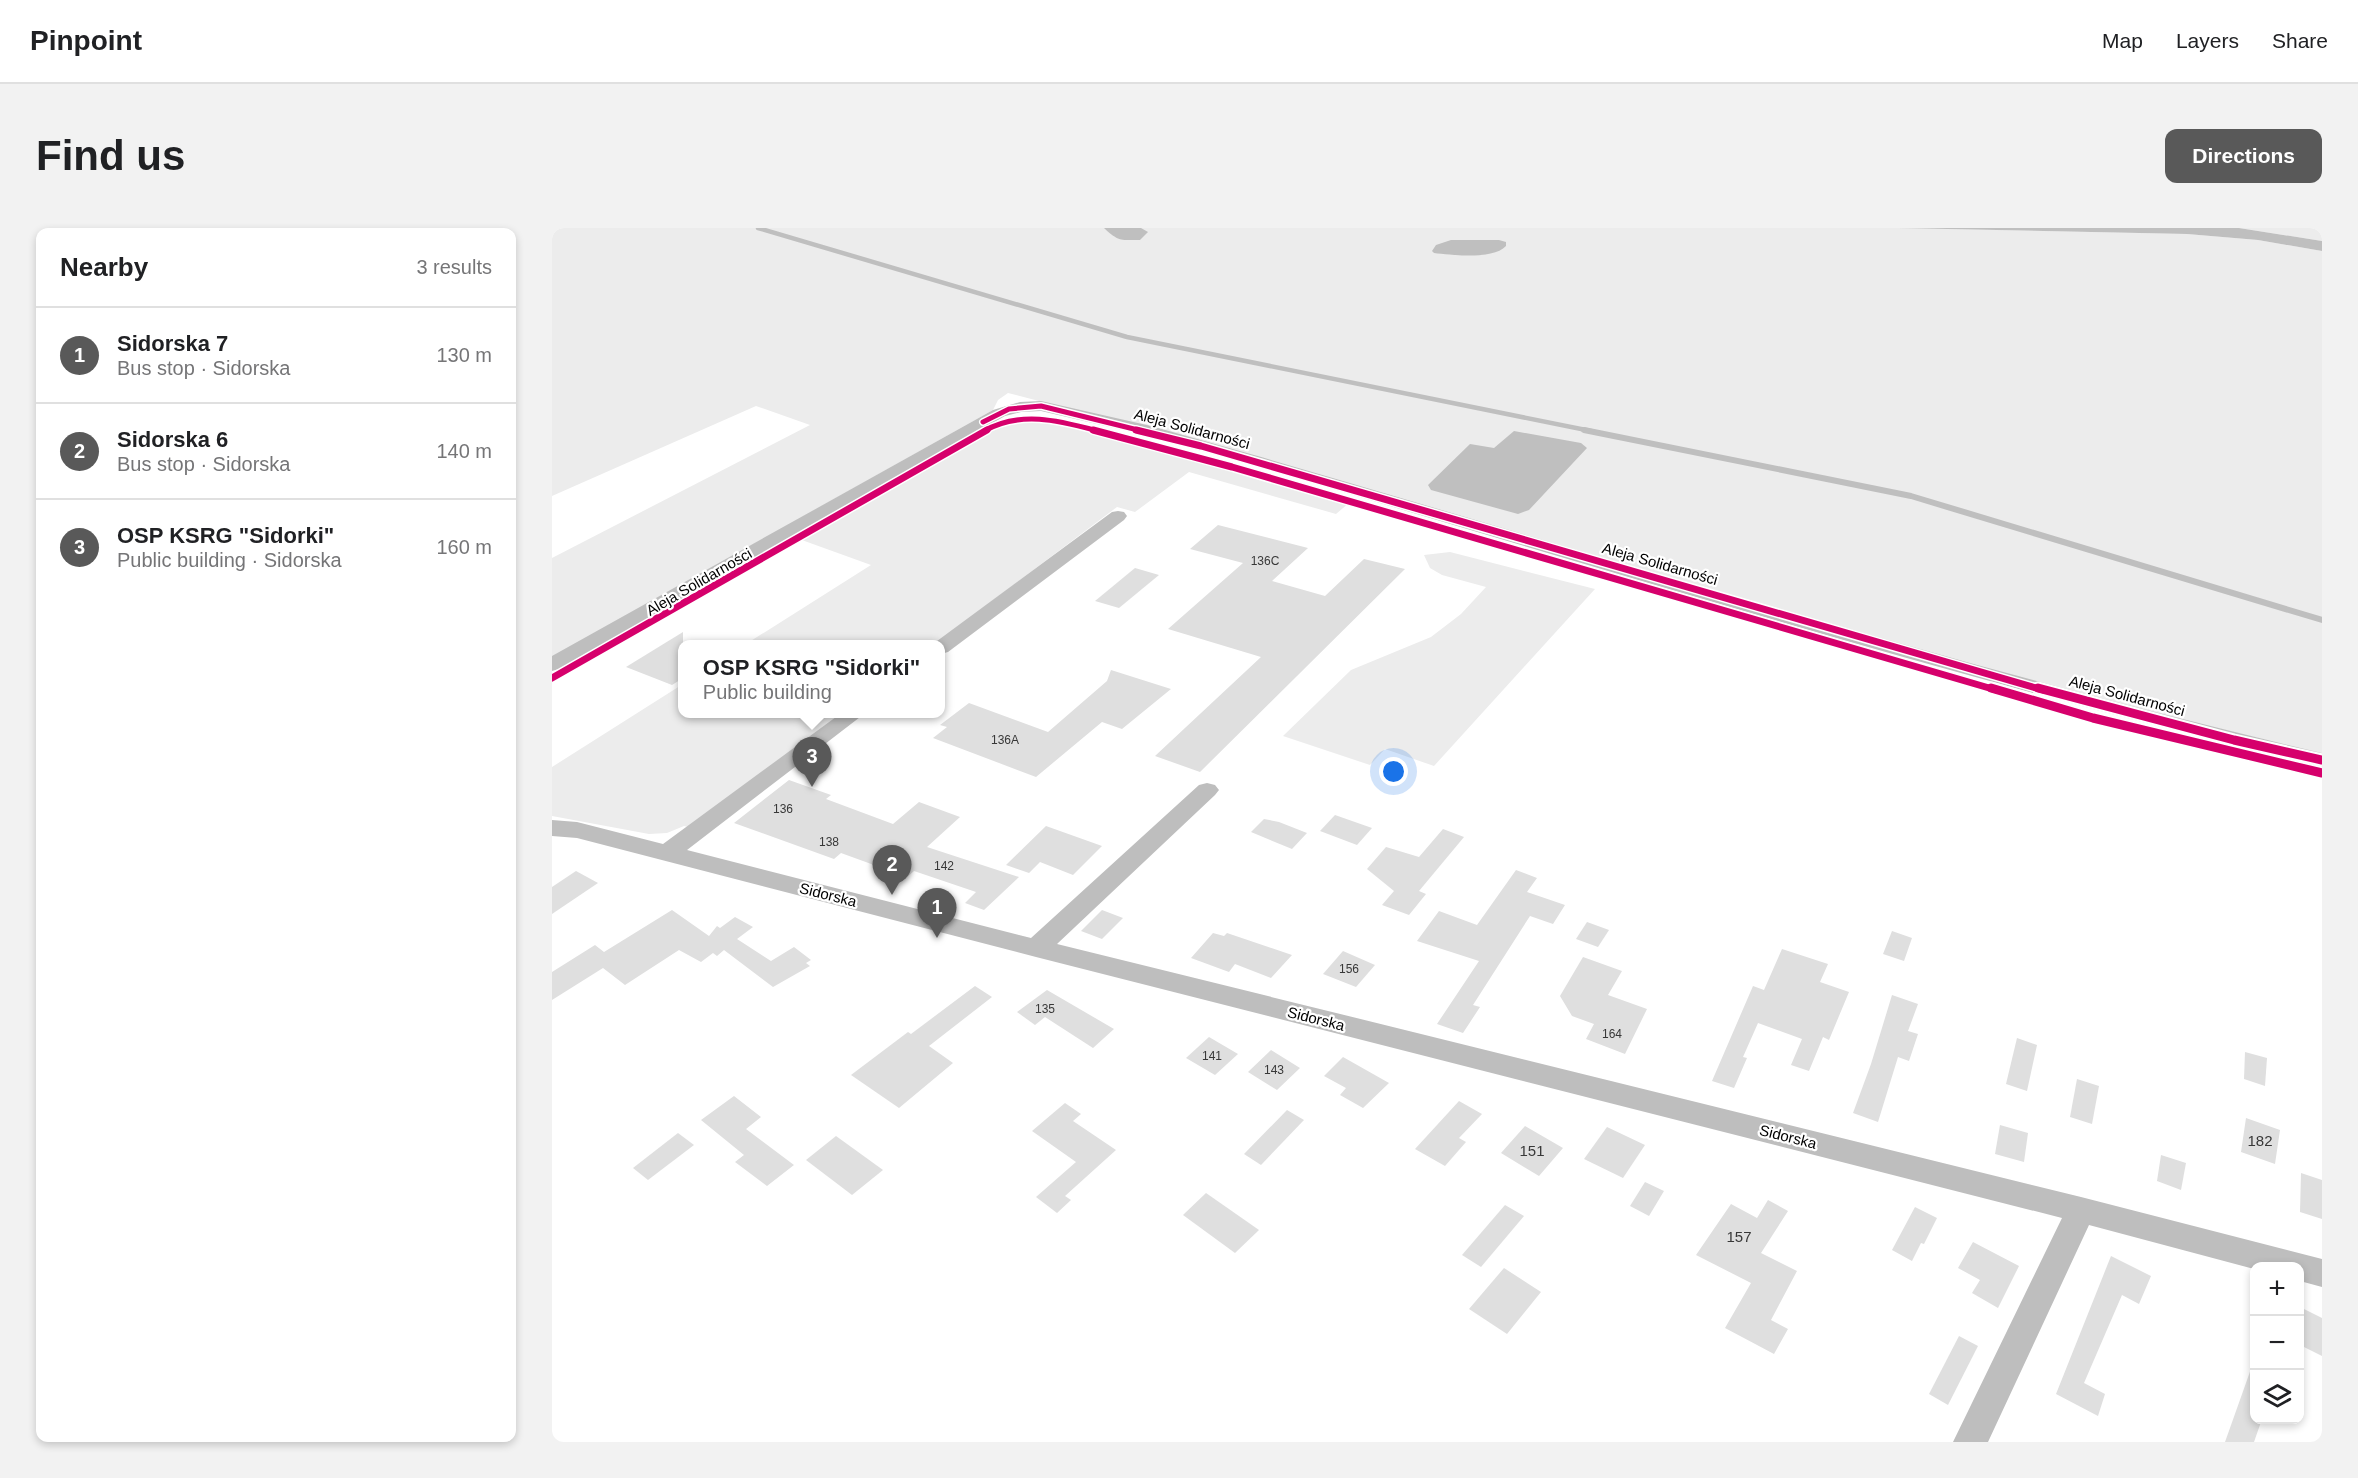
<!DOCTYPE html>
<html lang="en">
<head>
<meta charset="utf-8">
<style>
  :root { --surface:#fff; --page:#f2f2f2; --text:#202124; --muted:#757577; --line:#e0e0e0; --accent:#595959 }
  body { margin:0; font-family:Helvetica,sans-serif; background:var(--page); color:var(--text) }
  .controls { position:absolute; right:18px; bottom:18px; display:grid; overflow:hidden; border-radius:12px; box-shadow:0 3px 9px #0003 }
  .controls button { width:54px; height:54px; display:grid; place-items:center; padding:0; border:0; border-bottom:2px solid var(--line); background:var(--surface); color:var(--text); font:30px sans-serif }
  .you { position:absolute; left:842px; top:544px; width:21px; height:21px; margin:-15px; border:4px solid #fff; border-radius:50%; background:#1a73e8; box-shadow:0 0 0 9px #1a73e833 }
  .badge { display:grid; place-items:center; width:39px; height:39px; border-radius:50%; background:var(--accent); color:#fff; font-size:20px; font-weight:700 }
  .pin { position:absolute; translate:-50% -50px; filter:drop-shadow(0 2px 3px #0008) }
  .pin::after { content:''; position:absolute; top:32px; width:21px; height:18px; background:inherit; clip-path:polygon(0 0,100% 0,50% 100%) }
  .popup { position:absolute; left:126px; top:412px; width:267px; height:78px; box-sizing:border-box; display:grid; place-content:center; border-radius:12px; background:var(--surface); filter:drop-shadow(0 2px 4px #0005); font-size:20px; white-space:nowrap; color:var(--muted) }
  .popup b { font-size:22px; color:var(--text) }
  .popup::after { content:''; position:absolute; left:50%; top:100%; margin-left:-12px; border:12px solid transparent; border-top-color:var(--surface) }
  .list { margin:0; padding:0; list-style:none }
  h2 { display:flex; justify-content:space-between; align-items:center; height:78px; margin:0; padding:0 24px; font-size:26px }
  h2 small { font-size:20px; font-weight:400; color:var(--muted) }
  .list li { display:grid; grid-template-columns:39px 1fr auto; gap:18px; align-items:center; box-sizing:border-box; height:96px; padding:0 24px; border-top:2px solid var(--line) }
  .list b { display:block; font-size:22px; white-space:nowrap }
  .list p { margin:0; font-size:20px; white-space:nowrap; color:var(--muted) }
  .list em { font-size:20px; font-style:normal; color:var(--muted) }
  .icon { flex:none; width:33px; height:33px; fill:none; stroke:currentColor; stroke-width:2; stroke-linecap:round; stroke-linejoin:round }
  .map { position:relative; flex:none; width:1770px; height:1214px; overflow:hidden; border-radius:12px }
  header { display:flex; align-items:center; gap:36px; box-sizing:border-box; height:84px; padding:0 30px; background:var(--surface); border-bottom:2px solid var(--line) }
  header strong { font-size:28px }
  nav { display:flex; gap:33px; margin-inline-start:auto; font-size:21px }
  .intro { display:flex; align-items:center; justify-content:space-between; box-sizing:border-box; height:144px; padding:0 36px }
  h1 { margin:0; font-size:42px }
  .button { padding:15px 27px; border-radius:12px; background:var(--accent); color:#fff; font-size:21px; font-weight:700 }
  main { display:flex; gap:36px; padding:0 36px }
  aside { flex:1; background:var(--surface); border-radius:12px; box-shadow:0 3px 9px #0003 }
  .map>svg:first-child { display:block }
  .green { fill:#ececec }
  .water { fill:#bfbfbf }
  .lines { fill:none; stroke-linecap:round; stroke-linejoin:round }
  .stream-far1 { stroke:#bfbfbf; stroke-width:4.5 }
  .stream { stroke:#bfbfbf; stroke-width:6 }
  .building { fill:#dfdfdf }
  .minor { fill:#bebebe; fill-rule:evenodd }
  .cycleway-far2-casing { stroke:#fff; stroke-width:8 }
  .cycleway-far1-casing { stroke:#fff; stroke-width:10 }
  .cycleway-casing { stroke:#fff; stroke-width:13 }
  .cycleway-far2 { stroke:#d6006c; stroke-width:5 }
  .cycleway-far1 { stroke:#d6006c; stroke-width:7 }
  .cycleway { stroke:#d6006c; stroke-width:9 }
  .labels { text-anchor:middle; stroke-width:4.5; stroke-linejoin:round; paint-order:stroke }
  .number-label { font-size:12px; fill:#383838 }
  .street-label { font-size:15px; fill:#000; stroke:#fff }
  .near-number-label { font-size:15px; fill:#383838 }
</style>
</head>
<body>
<header>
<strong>Pinpoint</strong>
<nav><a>Map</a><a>Layers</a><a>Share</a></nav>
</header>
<div class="intro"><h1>Find us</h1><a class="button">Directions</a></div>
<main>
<aside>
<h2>Nearby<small>3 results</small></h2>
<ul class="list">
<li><span class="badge">1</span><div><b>Sidorska 7</b><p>Bus stop · Sidorska</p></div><em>130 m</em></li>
<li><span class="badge">2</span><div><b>Sidorska 6</b><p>Bus stop · Sidorska</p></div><em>140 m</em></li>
<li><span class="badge">3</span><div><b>OSP KSRG &quot;Sidorki&quot;</b><p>Public building · Sidorska</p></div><em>160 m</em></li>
</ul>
</aside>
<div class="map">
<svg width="1770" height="1214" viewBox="0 0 1770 1214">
  <rect width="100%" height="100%" fill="#fff"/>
  <g class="green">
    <path d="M0 0H1346L1635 6 1706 12 1770 23V525L1531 468 674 222 456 165 446 172 441 182 0 429V330L258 197 204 178 0 268Z"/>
    <path d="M1687 0H1770V13Z"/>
    <path d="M484 192H496L797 275 784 286 637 244 583 284 565 279 383 416H194L319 337 247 311 444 199Z"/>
    <path d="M898 324 1043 361 882 538 833 521 818 537 731 508 799 442 879 409 909 386 934 359 890 347 878 340 872 327Z"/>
    <path d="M131 456V486H292L136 599 132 598 115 605 97 606 0 588V539Z"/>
  </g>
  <g class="water">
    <path d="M552 0H589L596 4 588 12C569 12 567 14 552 0Z"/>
    <path d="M1346 0H1687L1770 13V23L1706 12 1635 6Z"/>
    <path d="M899 12H947L954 14V18C941 32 900 27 882 25L880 23 884 17Z"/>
    <path d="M962 203 1029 215 1035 220 977 282 966 286 879 262 876 257 918 216 942 220Z"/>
  </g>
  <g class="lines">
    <path class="stream-far1" d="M206 0 575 109 1039 203"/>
    <path class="stream" d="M1032 202 1359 268 1770 392"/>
  </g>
  <g class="building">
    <path d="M666 297 756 320 720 353 773 368 812 331 853 341 648 544 603 528 709 429 616 401 691 335 638 321Z"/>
    <path d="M583 340 607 347 567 380 543 373Z"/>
    <path d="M131 404V450L120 457 74 439Z"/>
    <path d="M559 442 619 461 570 501 550 494 484 549 381 510 395 499 388 497 417 475 496 504 555 453Z"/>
    <path d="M237 552 279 567 274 571 341 596 367 574 408 589 375 619 467 649 432 682 413 675 424 664 362 643 355 649 289 625 282 631 182 595Z"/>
    <path d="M783 587 820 600 805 617 768 603Z"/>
    <path d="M712 591 727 594 755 605 740 621 699 604Z"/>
    <path d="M494 598 550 618 521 647 488 634 477 645 454 637Z"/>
    <path d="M891 601 912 609 867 663 874 666 857 687 830 677 842 663 815 641 834 619 867 629Z"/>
    <path d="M964 642 985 650 975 664 1013 677 1001 696 978 688 921 777 928 779 911 805 885 796 927 733 865 713 887 683 925 697Z"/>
    <path d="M24 643 46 655 0 686V659Z"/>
    <path d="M120 682 157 708 165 698 168 700 183 689 201 699 185 711 219 733 242 719 259 732 254 735 258 738 221 759 172 722 165 728 161 725 149 734 127 722 73 757 51 740 0 772V744L43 717 52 724Z"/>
    <path d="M550 682 571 690 550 711 529 703Z"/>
    <path d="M1035 694 1057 702 1046 719 1024 711Z"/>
    <path d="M1340 703 1360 710 1352 733 1331 726Z"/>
    <path d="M661 705 672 708 675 705 740 727 719 750 683 736 677 744 639 730Z"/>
    <path d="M1230 721 1276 736 1268 754 1297 764 1277 812 1271 809 1257 843 1239 837 1250 811 1206 795 1191 829 1195 830 1182 860 1160 853 1201 758 1212 762Z"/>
    <path d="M791 723 823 737 804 759 771 746Z"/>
    <path d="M1031 729 1070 743 1056 767 1095 781 1073 826 1034 811 1042 796 1020 788 1008 768Z"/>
    <path d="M423 758 440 769 377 818 401 835 347 880 299 847 356 804 359 806Z"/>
    <path d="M495 762 562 801 541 820 493 789 483 797 465 784Z"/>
    <path d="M1340 767 1366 776 1356 803 1366 806 1357 833 1346 829 1326 894 1301 885 1319 836Z"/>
    <path d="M657 809 686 826 663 847 634 830Z"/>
    <path d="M1465 810 1485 817 1475 863 1454 856Z"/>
    <path d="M719 822 748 840 725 862 696 844Z"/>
    <path d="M1693 824 1715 830 1713 858 1692 851Z"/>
    <path d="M791 829 837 855 811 880 788 867 794 860 772 848Z"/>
    <path d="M1525 851 1547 858 1540 896 1518 889Z"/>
    <path d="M182 868 209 889 194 901 242 937 215 958 183 934 192 927 149 892Z"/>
    <path d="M907 873 930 886 907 910 914 914 893 938 863 921Z"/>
    <path d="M513 875 529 886 521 893 564 922 513 968 519 972 505 985 484 969 524 934 480 903Z"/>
    <path d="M735 882 752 892 709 937 692 926Z"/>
    <path d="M1694 890 1728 902 1723 936 1689 924Z"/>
    <path d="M1448 897 1476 905 1472 934 1443 926Z"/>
    <path d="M973 898 1011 920 987 948 949 925Z"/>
    <path d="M1055 899 1093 917 1071 950 1032 931Z"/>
    <path d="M126 905 142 917 96 952 81 940Z"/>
    <path d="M284 908 331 942 300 967 254 932Z"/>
    <path d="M1609 927 1634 935 1629 962 1605 953Z"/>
    <path d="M1749 945 1770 952V991L1748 984Z"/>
    <path d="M1093 954 1112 963 1097 988 1078 978Z"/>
    <path d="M654 965 707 1002 683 1025 631 987Z"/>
    <path d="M1216 972 1236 983 1209 1025 1245 1043 1219 1092 1236 1101 1222 1126 1173 1100 1199 1055 1144 1027 1179 976 1205 990Z"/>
    <path d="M953 977 972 988 929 1039 910 1027Z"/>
    <path d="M1363 979 1385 990 1372 1016 1369 1015 1360 1033 1340 1022Z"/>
    <path d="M1421 1014 1467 1038 1446 1080 1420 1065 1428 1052 1406 1040Z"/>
    <path d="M1559 1028 1599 1048 1587 1076 1570 1067 1532 1155 1553 1166 1546 1188 1504 1166Z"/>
    <path d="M952 1040 989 1064 955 1106 917 1081Z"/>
    <path d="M1748 1079 1770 1090V1128L1748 1117Z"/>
    <path d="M1407 1108 1426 1118 1396 1177 1377 1166Z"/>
    <path d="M1700 1138 1702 1139V1191H1710L1702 1214H1673Z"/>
  </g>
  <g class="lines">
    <g class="minor">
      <path d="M489 173 599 198 702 227C1057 330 1410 441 1770 525V539C1406 452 1049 340 690 234L588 206 489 183 469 184 453 188 7 441 0 443V428L441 182 468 174Z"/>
      <path d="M566 283 572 284 575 288 572 292 396 424 389 426V416H381L560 284Z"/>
      <path d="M288 486H312L135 622 479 710 647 557 655 555 663 557 667 562 663 567 505 716 1529 969 1770 1031V1059L1748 1053V1038H1702V1041L1537 997 1436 1214H1401L1510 990 484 729 25 610 0 608V592L25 594 111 616Z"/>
    </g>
    <defs>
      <g id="cycleway-far2">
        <path d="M431 194 457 181 489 178 590 203"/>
        <path d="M432 203C469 182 508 193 546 203"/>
      </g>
      <g id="cycleway-far1">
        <path d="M541 202 680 239 1444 462"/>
        <path d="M584 202 649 218 1491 462"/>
        <path d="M0 450 435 202"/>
      </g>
      <g id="cycleway">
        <path d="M1439 460 1541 490 1770 545"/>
        <path d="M1486 460 1682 512 1770 532"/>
      </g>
    </defs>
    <use href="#cycleway-far2" class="cycleway-far2-casing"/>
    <use href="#cycleway-far1" class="cycleway-far1-casing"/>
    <use href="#cycleway" class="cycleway-casing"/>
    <use href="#cycleway-far2" class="cycleway-far2"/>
    <use href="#cycleway-far1" class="cycleway-far1"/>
    <use href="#cycleway" class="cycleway"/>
  </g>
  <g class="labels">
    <g class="number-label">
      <text x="713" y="337">136C</text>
      <text x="453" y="516">136A</text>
      <text x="231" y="585">136</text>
      <text x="277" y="618">138</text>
      <text x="392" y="642">142</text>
      <text x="797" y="745">156</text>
      <text x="493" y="785">135</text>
      <text x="1060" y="810">164</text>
      <text x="660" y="832">141</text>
      <text x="722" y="846">143</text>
    </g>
    <g class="street-label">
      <text transform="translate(640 201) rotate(15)" y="5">Aleja Solidarności</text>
      <text transform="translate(1108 336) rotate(16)" y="5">Aleja Solidarności</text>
      <text transform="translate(147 354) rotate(-30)" y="5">Aleja Solidarności</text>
      <text transform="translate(1575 468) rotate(15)" y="5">Aleja Solidarności</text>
      <text transform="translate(276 667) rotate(14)" y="5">Sidorska</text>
      <text transform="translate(764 791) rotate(14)" y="5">Sidorska</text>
      <text transform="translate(1236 909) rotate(14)" y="5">Sidorska</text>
    </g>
    <g class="near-number-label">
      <text x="1708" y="918">182</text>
      <text x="980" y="928">151</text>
      <text x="1187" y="1014">157</text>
    </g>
  </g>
</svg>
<div class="controls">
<button>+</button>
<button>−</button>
<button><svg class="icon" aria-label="layers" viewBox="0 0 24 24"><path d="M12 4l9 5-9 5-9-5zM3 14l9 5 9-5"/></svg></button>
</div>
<div class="you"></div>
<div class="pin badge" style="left:385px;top:710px">1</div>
<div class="pin badge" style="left:340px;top:667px">2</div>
<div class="pin badge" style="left:260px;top:559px">3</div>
<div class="popup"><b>OSP KSRG &quot;Sidorki&quot;</b>Public building</div>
</div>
</main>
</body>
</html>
